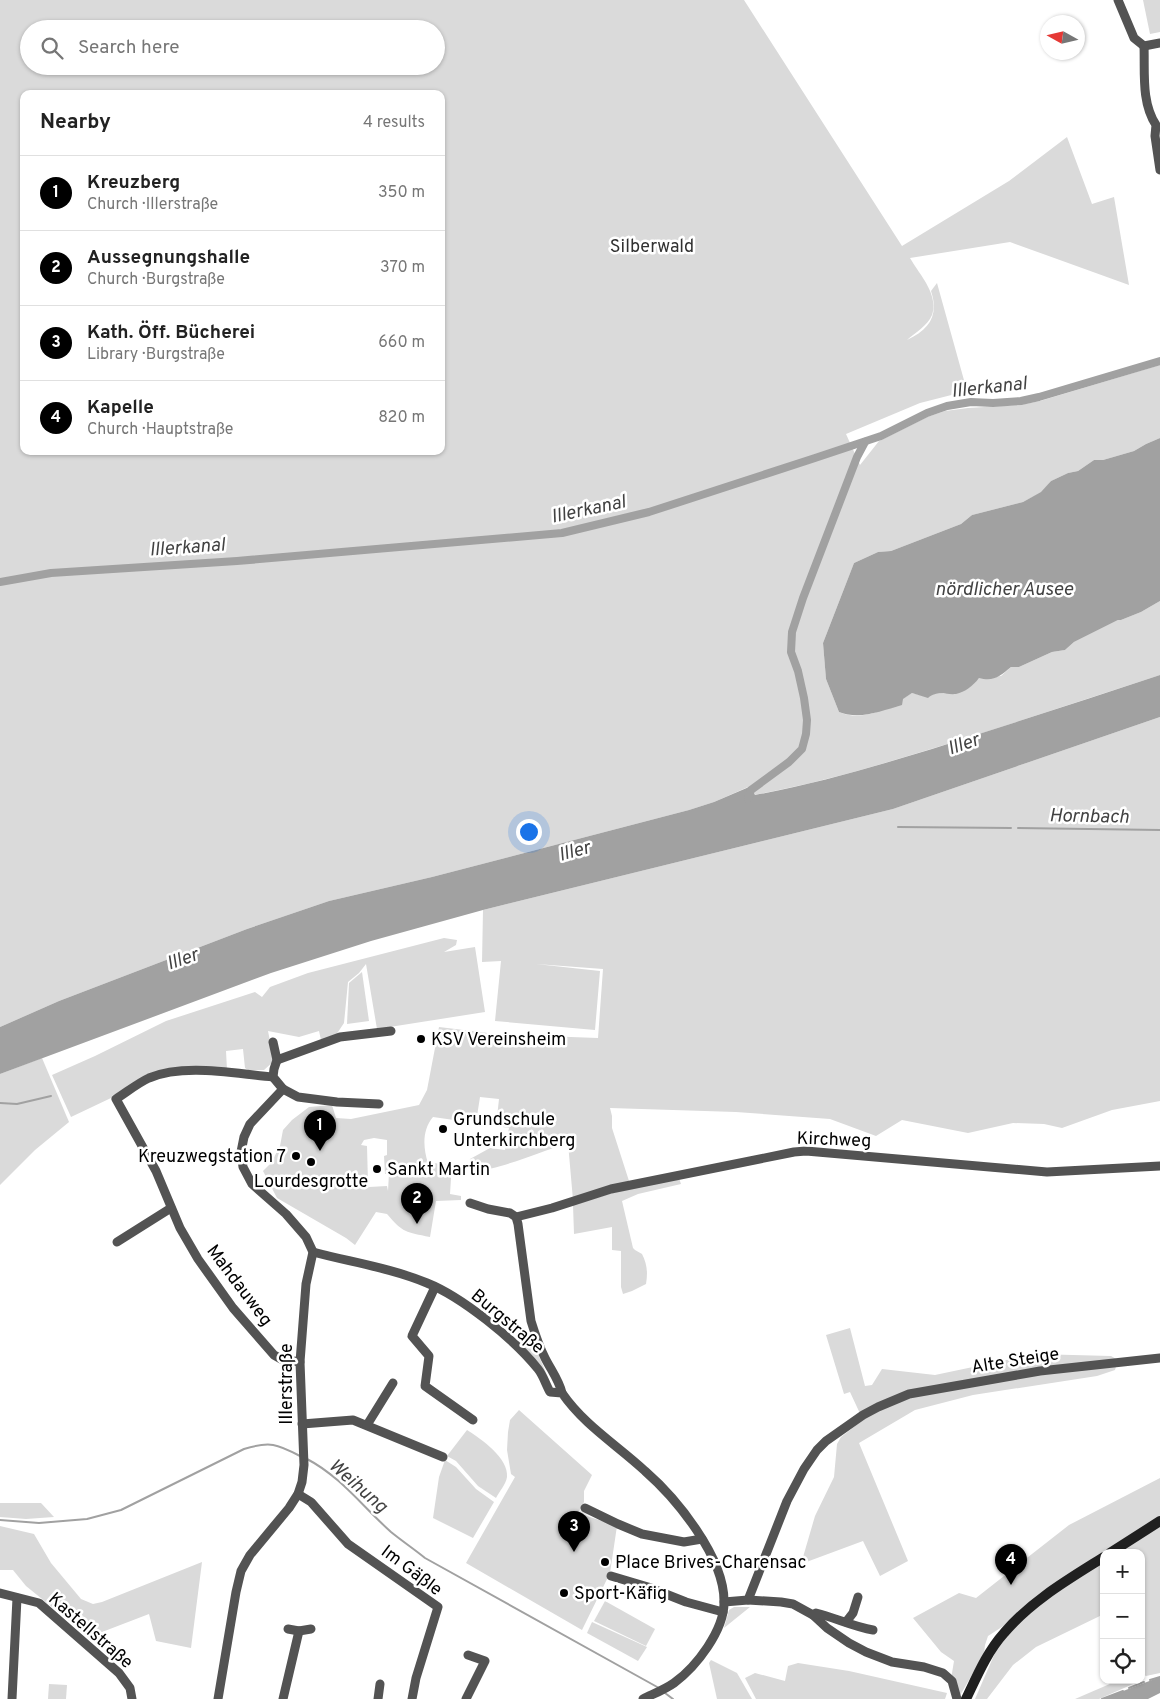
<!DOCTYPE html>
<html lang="en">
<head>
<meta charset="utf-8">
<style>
  :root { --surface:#fff; --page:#f2f2f2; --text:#222; --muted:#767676; --line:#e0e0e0; --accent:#000 }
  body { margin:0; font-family:Overpass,sans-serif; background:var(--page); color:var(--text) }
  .controls { position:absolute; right:15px; bottom:15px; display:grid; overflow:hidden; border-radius:10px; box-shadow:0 1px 4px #0004 }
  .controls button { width:45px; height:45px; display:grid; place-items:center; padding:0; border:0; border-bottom:1px solid var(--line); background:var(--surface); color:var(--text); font:25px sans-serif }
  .compass { position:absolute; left:1040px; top:15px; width:45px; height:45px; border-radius:50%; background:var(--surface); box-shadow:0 1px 4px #0004; rotate:278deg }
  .you { position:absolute; left:528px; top:831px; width:18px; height:18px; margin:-12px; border:4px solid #fff; border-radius:50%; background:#1a73e8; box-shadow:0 0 0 8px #1a73e833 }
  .badge { display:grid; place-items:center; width:32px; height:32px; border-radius:50%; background:var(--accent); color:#fff; font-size:16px; font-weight:700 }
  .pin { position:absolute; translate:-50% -41px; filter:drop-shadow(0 1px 2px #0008) }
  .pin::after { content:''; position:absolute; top:26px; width:18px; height:15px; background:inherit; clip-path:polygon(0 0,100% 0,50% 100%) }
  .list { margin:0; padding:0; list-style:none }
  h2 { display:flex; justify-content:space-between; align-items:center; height:65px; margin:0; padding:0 20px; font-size:21px }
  h2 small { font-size:16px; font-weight:400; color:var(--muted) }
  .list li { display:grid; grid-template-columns:32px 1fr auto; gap:15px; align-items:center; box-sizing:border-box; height:75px; padding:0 20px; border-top:1px solid var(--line) }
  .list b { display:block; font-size:19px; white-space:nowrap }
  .list p { margin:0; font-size:16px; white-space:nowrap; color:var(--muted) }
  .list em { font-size:16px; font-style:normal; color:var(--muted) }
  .icon { flex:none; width:28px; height:28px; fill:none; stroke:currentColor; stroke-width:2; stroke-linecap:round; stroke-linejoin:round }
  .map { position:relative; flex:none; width:1160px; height:1699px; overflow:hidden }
  .search { position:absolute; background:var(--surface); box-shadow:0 1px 4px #0004; left:20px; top:20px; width:425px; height:55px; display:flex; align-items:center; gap:12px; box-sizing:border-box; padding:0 18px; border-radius:28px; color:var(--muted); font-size:19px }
  .panel { position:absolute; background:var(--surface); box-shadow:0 1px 4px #0004; left:20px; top:90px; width:425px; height:365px; border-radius:10px }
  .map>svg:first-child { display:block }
  .green { fill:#dadada; fill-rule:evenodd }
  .water { fill:#a1a1a1 }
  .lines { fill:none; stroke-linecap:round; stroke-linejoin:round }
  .stream { stroke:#a1a1a1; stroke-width:2 }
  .canal { stroke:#a1a1a1; stroke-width:8 }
  .minor { stroke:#535353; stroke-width:9 }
  .secondary { stroke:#202020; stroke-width:10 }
  .poi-dot { fill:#000; stroke:#fff; stroke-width:2 }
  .labels { text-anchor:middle; stroke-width:5; stroke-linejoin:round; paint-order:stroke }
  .park-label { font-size:18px; fill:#313131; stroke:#fff }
  .poi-label { font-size:18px; fill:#000; stroke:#fff; text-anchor:start }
  .street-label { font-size:18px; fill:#000; stroke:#fff }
  .water-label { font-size:19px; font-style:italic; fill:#424242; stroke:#fff }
</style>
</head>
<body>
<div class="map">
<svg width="1160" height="1699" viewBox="0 0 1160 1699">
  <rect width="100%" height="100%" fill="#fff"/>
  <g class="green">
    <path d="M0 0H744L902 246 1009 181 1067 137 1092 204 1114 197 1129 285 1010 242 910 258C919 274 939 294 932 315 928 325 915 333 907 340 930 329 939 315 931 291L937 283 967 391 920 403 846 434 860 465 879 441 927 417 945 411 968 408 1020 405 1040 401 1160 365V438L1146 444 1134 451 1103 460H1094L1078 471 1068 473 1051 481 1042 492 1023 502 972 515 961 524 891 551 878 552 854 563 823 643 826 679 839 712C865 723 890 707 912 693L928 697 934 693 955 694 979 678 1001 676 1011 667H1019L1052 652 1065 650 1074 642 1118 620H1121L1141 612 1160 601V675C1084 700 1008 725 931 749 873 767 814 784 754 795L748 787 714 802 689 810 432 877 329 901 247 929 59 1001 0 1027ZM29 29H436V66H29ZM24 94H441V451H24Z"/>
    <path d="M1143 0H1160V32L1150 34Z"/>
    <path d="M1160 717V1101L1112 1110 1062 1128 1044 1124 1013 1123 968 1133 902 1120 876 1136 830 1119 736 1112 610 1108 612 1116V1128L629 1181 573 1200 568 1143C548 1149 494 1172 476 1170 472 1169 472 1168 469 1166L470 1159 490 1148 505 1150 509 1128 496 1126 499 1099 480 1097 477 1116 462 1113 461 1121 433 1117C422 1130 423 1148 428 1163L448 1164 447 1172 451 1178 450 1194 461 1196V1200L436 1201 430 1237C406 1232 403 1233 387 1214L376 1212 355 1245 346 1238 277 1198 263 1171 271 1163 280 1146 283 1130 292 1120 309 1107 332 1105 336 1118 351 1119 419 1105 427 1090 439 1027 488 1033 497 1040 515 1042 516 1035 598 1038 603 969 536 964 600 971 595 1030 495 1021 501 961 482 962 483 910 893 809ZM374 1138 387 1140V1155L384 1156 385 1174 389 1173 388 1191 387 1186 369 1187 366 1183H368L367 1146 361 1145 364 1140Z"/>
    <path d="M444 938 457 940 456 945 444 952 475 947 485 1012 377 1029 366 964 359 973 348 982 344 1023 336 1035 321 1040 319 1031 299 1037 268 1031 274 1061 264 1070H248L245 1068 243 1049 226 1051 227 1070 145 1077 111 1098 71 1117 52 1075 95 1056 166 1021 255 992 262 997 270 987 308 973Z"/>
    <path d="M362 972 369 1021 347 1024 349 983Z"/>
    <path d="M42 1058 69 1122 35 1150 0 1185V1074Z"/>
    <path d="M679 1178 681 1184 638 1194 622 1201 633 1248 635 1250 642 1254C647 1264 648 1272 646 1284L632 1291 623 1294 621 1287V1251L612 1250V1227L574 1234 573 1205 612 1193Z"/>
    <path d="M850 1328 865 1386 872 1385 882 1369 935 1375 1035 1354 1111 1356 1118 1360 1115 1370 1097 1376 973 1395 915 1410 859 1443 908 1561 880 1576 863 1541 801 1564 815 1516 834 1477 837 1444 841 1437 863 1420 850 1392 844 1394 826 1335Z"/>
    <path d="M529 1333 550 1382H548L515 1342 516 1338Z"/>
    <path d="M519 1410 592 1475 584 1491V1502L578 1513 617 1526 610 1573 582 1630 466 1563 515 1477 511 1474 507 1450 508 1432 510 1420Z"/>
    <path d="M467 1430C481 1439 509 1458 507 1477 506 1484 499 1492 496 1498L478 1486 456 1461 447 1456Z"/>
    <path d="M445 1460 456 1467 476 1489 494 1502 473 1538 433 1518 439 1477Z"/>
    <path d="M1160 1478V1673L1146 1676 1141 1673V1553H1104V1614L1036 1647 1013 1665 987 1699H975L1008 1623 988 1636 985 1645 984 1654 958 1699 951 1679 954 1661 941 1652 913 1618 959 1593 976 1598 1069 1525Z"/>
    <path d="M0 1503H41L54 1517 26 1519 0 1517Z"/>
    <path d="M0 1526 34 1534 51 1563 81 1599 93 1604 102 1602 202 1562 191 1648 156 1641 149 1614 89 1637 26 1586 13 1570H0Z"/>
    <path d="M605 1601 655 1629 646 1646 594 1621Z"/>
    <path d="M734 1607H750L724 1628 729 1610Z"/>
    <path d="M592 1622 647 1647 638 1661 587 1633Z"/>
    <path d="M711 1660 737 1673 752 1699H717L709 1663Z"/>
    <path d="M798 1663 849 1671 947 1693 945 1699H756L745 1678 755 1673 785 1681 788 1666Z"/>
    <path d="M1119 1680 1140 1681 1099 1699H1075Z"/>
    <path d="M49 1684 67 1685 66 1699H48Z"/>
  </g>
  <g class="water">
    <path d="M1160 438V601L1141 612 1121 620H1118L1074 642 1065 650 1052 652 1019 667H1011C1000 676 994 682 979 678 973 686 965 692 956 694 945 695 938 690 928 698L912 693 903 699 902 705C881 711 860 720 839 712L826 679 823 643 854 563 878 552 891 551 961 524 972 515 1023 502 1041 492 1051 481 1068 473 1078 471 1094 460H1103L1134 451 1146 444Z"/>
    <path d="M1160 675V717L893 809 483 910 371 941 271 973 0 1074V1027L59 1001 247 929 329 901 432 877 689 810 714 802 749 787 755 795C815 784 873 767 932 749 1008 725 1084 700 1160 675Z"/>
    <path d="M1160 1677V1693L1148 1699H1102Z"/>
  </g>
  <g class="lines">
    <g class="stream">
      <path d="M898 827 1011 828"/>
      <path d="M1018 828 1160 830"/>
      <path d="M0 1103 17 1104 51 1096"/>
      <path d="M307 1459C340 1476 363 1507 391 1532 402 1541 414 1549 425 1558L659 1688"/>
      <path d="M0 1520 39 1523 87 1519 121 1510 244 1449C270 1441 277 1444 300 1456"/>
      <path d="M1150 1680 1160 1677"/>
      <path d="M1129 1688 1144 1682"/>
      <path d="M665 1693 673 1699"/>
      <path d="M1102 1699 1123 1691"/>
    </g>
    <g class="canal">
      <path d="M0 582 51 573 237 561 562 533 649 512 815 458 881 436 927 413 947 406 971 402 993 403 1021 401 1039 397 1160 361"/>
      <path d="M748 799 751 790 789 762 802 749 806 734 807 720 804 698 798 671 791 652 792 632 803 598 857 457 865 442"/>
    </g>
    <g class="minor">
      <path d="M1118 0 1134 38 1144 46 1160 43"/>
      <path d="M1144 46C1145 72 1141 102 1156 125L1155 136 1160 170"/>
      <path d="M277 1060 340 1037 391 1031"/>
      <path d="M273 1077C235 1074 185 1063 149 1078 138 1083 127 1092 116 1099L156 1171 180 1228 198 1259 233 1308 274 1355 281 1359 300 1362"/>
      <path d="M283 1089 298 1097 337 1102 379 1104"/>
      <path d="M470 1203 488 1209 510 1213 516 1217 518 1224 531 1321C535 1334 539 1346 545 1358 551 1370 559 1380 562 1393"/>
      <path d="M516 1217 552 1208 611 1189 794 1152 806 1151 1047 1172 1160 1166"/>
      <path d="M117 1242 171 1208"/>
      <path d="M313 1252C350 1262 391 1268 427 1283 462 1297 514 1339 538 1369 543 1375 546 1385 550 1392L562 1393C584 1425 617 1445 645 1471 677 1499 724 1557 724 1601 725 1630 696 1667 674 1683 664 1690 653 1694 643 1699"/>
      <path d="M435 1287 412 1336 429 1356 425 1386 473 1420"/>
      <path d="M302 1424 353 1420 443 1457"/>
      <path d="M367 1425 393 1383"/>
      <path d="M298 1494 311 1502 348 1544 438 1607 416 1678 412 1699"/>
      <path d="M585 1508 618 1524 642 1534 684 1542 702 1539"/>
      <path d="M611 1576 648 1587 686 1602 723 1612"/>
      <path d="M0 1593 39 1603 119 1673 130 1688 132 1699"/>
      <path d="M748 1600 781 1602 793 1604 813 1615 827 1628 849 1643 866 1652 892 1662 924 1667 943 1673 952 1681 957 1699"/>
      <path d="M724 1602 748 1600 787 1501 804 1469 817 1450 826 1441 863 1415 878 1407 909 1394 1040 1371 1160 1358"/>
      <path d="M813 1615 816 1613C836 1618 854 1627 873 1630"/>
      <path d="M846 1622 853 1613 858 1597"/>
      <path d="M288 1629 299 1631 311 1629"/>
      <path d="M12 1699 17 1598"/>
      <path d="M218 1699 236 1592 241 1571 250 1555 289 1508 298 1494 302 1482 304 1465 300 1362 306 1284 313 1252 306 1237 286 1214 252 1184 243 1167 241 1152 244 1137 250 1124 283 1089 273 1077 274 1069 277 1060 273 1042"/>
      <path d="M283 1699 299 1631"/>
      <path d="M378 1699 380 1684"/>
      <path d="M466 1699 485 1661 468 1655"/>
    </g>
    <g class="secondary">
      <path d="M1110 1553 1160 1521"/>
      <path d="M966 1699C977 1676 987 1652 1004 1633 1031 1601 1069 1579 1104 1557"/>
    </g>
  </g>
  <g class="poi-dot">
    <circle cx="421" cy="1039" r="5"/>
    <circle cx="443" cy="1129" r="5"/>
    <circle cx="296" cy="1156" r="5"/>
    <circle cx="311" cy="1162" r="5"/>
    <circle cx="377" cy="1169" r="5"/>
    <circle cx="605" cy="1562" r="5"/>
    <circle cx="564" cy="1593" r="5"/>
  </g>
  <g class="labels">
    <g class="park-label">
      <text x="652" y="252">Silberwald</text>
    </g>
    <g class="poi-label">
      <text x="431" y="1045">KSV Vereinsheim</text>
      <text x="453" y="1125">Grundschule<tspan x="453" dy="21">Unterkirchberg</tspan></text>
      <text x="286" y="1162" text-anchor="end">Kreuzwegstation 7</text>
      <text x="387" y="1175">Sankt Martin</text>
      <text x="311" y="1187" text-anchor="middle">Lourdesgrotte</text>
      <text x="615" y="1568">Place Brives-Charensac</text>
      <text x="574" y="1599">Sport-Käfig</text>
    </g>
    <g class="street-label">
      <text transform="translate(834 1139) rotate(2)" y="6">Kirchweg</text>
      <text transform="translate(240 1285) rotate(53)" y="6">Mahdauweg</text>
      <text transform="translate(508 1321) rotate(40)" y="6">Burgstraße</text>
      <text transform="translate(1015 1360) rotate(-9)" y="6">Alte Steige</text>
      <text transform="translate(286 1384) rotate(-90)" y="6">Illerstraße</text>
      <text transform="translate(412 1570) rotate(37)" y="6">Im Gäßle</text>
      <text transform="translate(91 1630) rotate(41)" y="6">Kastellstraße</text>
    </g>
    <g class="water-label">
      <text transform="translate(989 386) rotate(-6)" y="7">Illerkanal</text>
      <text transform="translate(588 508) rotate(-12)" y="7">Illerkanal</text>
      <text transform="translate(187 546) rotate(-4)" y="7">Illerkanal</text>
      <text x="1004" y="595">nördlicher Ausee</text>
      <text transform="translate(963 743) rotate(-19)" y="7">Iller</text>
      <text transform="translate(1089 815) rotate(1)" y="7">Hornbach</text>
      <text transform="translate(574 850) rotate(-15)" y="7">Iller</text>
      <text transform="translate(182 958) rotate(-19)" y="7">Iller</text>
      <text transform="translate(359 1485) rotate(41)" y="7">Weihung</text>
    </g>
  </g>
</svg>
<div class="controls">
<button>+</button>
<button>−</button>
<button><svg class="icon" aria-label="locate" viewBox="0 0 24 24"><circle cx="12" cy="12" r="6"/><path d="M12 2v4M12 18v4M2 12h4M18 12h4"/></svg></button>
</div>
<svg class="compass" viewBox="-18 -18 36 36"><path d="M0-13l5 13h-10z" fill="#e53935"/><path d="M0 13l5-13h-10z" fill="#767676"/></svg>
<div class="you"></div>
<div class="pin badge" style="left:320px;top:1151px">1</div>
<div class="pin badge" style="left:417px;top:1224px">2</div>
<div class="pin badge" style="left:574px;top:1552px">3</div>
<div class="pin badge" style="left:1011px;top:1585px">4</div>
<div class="search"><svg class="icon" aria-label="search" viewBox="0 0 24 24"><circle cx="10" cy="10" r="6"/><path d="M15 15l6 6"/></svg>Search here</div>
<section class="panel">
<h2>Nearby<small>4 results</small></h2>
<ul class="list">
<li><span class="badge">1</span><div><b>Kreuzberg</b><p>Church · Illerstraße</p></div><em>350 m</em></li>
<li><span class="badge">2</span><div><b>Aussegnungshalle</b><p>Church · Burgstraße</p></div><em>370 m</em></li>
<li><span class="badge">3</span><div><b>Kath. Öff. Bücherei</b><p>Library · Burgstraße</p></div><em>660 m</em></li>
<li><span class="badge">4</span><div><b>Kapelle</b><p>Church · Hauptstraße</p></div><em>820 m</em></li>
</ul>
</section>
</div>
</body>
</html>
